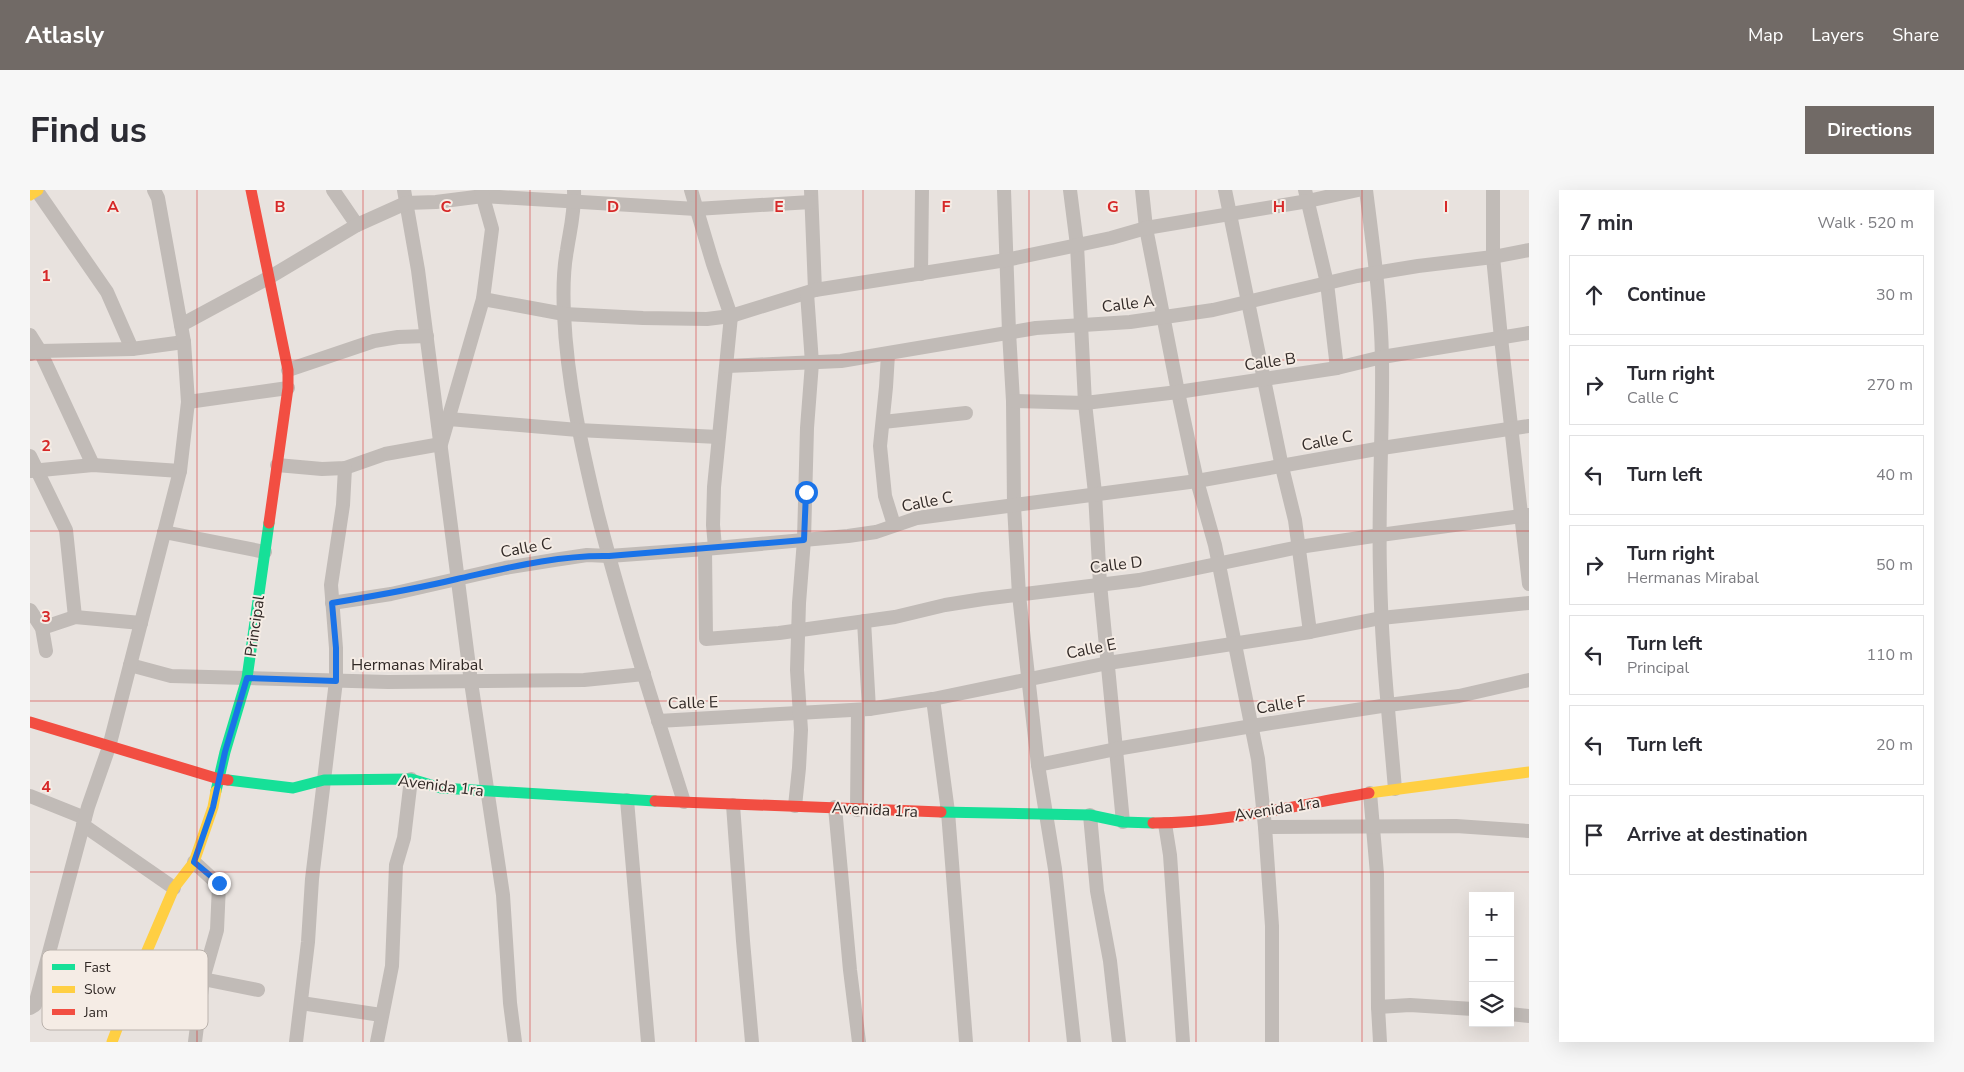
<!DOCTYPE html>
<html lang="en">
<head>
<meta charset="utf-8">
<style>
  :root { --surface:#fff; --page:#f7f7f7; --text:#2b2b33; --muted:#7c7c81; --line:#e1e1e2; --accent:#716a66 }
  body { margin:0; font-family:"Nunito Sans",sans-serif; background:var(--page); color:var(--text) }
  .controls { position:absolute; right:15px; bottom:15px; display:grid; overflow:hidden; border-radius:0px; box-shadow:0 5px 20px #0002 }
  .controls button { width:45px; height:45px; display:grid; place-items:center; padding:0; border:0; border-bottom:1px solid var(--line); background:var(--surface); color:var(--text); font:25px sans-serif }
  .stop { position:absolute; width:15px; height:15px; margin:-11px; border:4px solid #1a73e8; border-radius:50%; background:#fff }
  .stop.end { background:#1a73e8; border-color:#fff; box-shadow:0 1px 5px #0008 }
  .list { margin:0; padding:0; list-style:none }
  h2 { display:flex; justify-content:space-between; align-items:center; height:65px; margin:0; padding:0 20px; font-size:21px }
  h2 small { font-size:16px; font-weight:400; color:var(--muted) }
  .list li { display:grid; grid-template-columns:32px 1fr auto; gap:15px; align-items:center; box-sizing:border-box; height:80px; margin:0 10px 10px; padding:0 10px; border:1px solid var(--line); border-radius:0px }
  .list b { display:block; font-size:19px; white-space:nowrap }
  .list p { margin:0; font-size:16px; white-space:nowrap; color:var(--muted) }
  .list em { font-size:16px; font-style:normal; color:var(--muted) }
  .icon { flex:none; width:28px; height:28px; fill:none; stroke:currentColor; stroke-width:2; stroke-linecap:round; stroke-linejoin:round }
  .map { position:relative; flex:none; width:1499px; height:852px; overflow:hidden; border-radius:0px }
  header { display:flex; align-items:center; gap:30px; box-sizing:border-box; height:70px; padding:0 25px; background:var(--accent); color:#fff }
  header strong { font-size:24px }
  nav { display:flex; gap:28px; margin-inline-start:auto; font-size:18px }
  .intro { display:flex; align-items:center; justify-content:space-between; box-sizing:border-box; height:120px; padding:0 30px }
  h1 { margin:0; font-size:35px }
  .button { padding:12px 22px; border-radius:0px; background:var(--accent); color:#fff; font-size:18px; font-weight:700 }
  main { display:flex; gap:30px; padding:0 30px }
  aside { flex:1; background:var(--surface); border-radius:0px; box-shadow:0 5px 20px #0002 }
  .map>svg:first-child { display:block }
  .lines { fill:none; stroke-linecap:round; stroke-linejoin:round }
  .street { stroke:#c1bbb7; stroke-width:14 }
  .fast { stroke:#16e098; stroke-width:11 }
  .slow { stroke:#ffcf43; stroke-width:11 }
  .jam { stroke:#f24e42; stroke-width:11 }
  .route { stroke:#1a73e8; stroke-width:6 }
  .grid { fill:none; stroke:#d62828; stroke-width:1; stroke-opacity:0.55 }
  .labels { text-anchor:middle; stroke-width:4; stroke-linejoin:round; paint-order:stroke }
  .street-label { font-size:16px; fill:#312926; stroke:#f5ece5 }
  .key { fill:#f5ece5; stroke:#bab2ac; stroke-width:1 }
  .key-label { font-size:14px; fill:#312926 }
  .grid-label { font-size:16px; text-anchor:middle; font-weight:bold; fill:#d62828; stroke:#f5ece5; stroke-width:4; stroke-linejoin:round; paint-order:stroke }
</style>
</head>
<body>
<header>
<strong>Atlasly</strong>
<nav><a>Map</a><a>Layers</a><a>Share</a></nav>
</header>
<div class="intro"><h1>Find us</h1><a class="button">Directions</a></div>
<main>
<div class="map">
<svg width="1499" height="852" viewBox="0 0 1499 852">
  <rect width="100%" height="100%" fill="#e8e2de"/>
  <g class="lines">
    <g class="street">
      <path d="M303 0 327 35"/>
      <path d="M374 0 388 80 441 492 473 705 480 813 485 852"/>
      <path d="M544 0C545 21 540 40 537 60 533 81 533 103 534 124 537 192 552 259 568 325 593 422 624 517 654 612"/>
      <path d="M661 0 683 74 701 126 684 297 683 335 685 357"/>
      <path d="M781 0 785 100"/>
      <path d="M974 0 979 142 983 211 984 316 989 405 1008 575 1025 679 1044 852"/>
      <path d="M1040 0 1047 55 1055 213 1065 303 1070 394 1093 632"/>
      <path d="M1112 0 1116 38 1148 202 1167 291 1185 355 1228 569 1235 637 1242 736V852"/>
      <path d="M1195 0 1252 277 1265 330 1280 442"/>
      <path d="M1275 0 1297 93 1307 178"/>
      <path d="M1336 0C1343 56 1351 113 1352 169 1353 240 1348 310 1350 381 1351 454 1359 527 1365 599"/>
      <path d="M1463 0V67L1471 148 1499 394"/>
      <path d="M7 1 77 102 102 159"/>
      <path d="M891 84 892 0"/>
      <path d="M453 109 534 124 613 128 677 129 701 126 785 100 976 70 1081 48 1116 38 1278 11 1328 0"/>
      <path d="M151 135 240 87 327 35 376 13 406 12 453 6 666 19 781 12"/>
      <path d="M0 145 10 161 63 275"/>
      <path d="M0 164 10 161 102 159 154 152"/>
      <path d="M858 164 856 197 850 256 855 306 864 335"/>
      <path d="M697 176 811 171 1006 138 1100 132 1183 120 1327 86 1388 76 1463 67 1499 60"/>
      <path d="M258 180 344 151 368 147 397 146"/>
      <path d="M983 211 1055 213 1148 202 1307 178 1352 167 1499 143"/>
      <path d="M158 212 258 198"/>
      <path d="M419 229 548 240 688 247"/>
      <path d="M853 232 936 223"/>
      <path d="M0 266 36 340 45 427"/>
      <path d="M247 275 292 279 315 278 355 264 411 254 453 109 462 39 451 0"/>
      <path d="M1 281 63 275 150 281"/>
      <path d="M134 342 235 362"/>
      <path d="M675 359 676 449 749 443 865 427 915 415 953 409 1109 390 1269 357 1350 345 1499 325"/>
      <path d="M302 413 361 404 475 378 524 370 557 365 579 366 675 359 818 346 846 342 887 328 1167 291 1352 258 1499 236"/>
      <path d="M0 420 12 438 16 461"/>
      <path d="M834 431 839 519"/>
      <path d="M12 438 45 427 111 433"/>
      <path d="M100 475 141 486 358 492 554 490 614 484"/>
      <path d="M903 509 918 622 936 852"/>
      <path d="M628 531 839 519 903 509 1078 473 1280 442 1351 428 1499 413"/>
      <path d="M1008 575 1086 559 1222 536 1358 515 1429 506 1499 490"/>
      <path d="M1340 603 1347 684 1348 817 1350 852"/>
      <path d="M0 606 55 628"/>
      <path d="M597 610 618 852"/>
      <path d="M703 615 713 751 722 852"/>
      <path d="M765 616 769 578 771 540 767 480 769 413 774 350 777 238 782 173 777 103"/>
      <path d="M805 617 820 780 829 852"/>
      <path d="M827 620 828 520"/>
      <path d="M1060 625 1067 701 1080 771 1089 852"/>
      <path d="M1135 634 1140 665 1153 852"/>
      <path d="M53 635 144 698"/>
      <path d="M1235 637 1426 636 1499 641"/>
      <path d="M164 672 189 695 187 740 173 789 165 852"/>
      <path d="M173 789 228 800"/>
      <path d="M271 813 351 825"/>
      <path d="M1348 817 1380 815 1443 819"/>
      <path d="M0 818 5 815 58 617 79 557 150 281 158 212 154 152 128 8 124 0"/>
      <path d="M1480 824 1499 826"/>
      <path d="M266 852 278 752 282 689 306 491V458L301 395 313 315 315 278"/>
      <path d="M347 852 362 776 366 675 374 648 381 589"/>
    </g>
    <g class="fast">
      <path d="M198 590 263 598 294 590 381 589 411 598 625 611"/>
      <path d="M186 601 195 562 217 488 239 333"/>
      <path d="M911 622 1060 625 1093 632 1123 633"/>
    </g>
    <g class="slow">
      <path d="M0 5 8 0"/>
      <path d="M1339 603 1499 582"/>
      <path d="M82 852 111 775 144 698 164 672 183 617 186 601"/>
    </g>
    <g class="jam">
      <path d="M221 0 258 180V198L239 333"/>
      <path d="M0 532 189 589 198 590"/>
      <path d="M625 611 911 622"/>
      <path d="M1123 633C1195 633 1268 615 1339 603"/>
    </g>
  </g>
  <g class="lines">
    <path class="route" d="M189 693 164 672 183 617 195 562 217 488 306 491V458L302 413C344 406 386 399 427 389 477 378 527 365 579 366L774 350 776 302"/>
  </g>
  <path class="grid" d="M167 0V852M333 0V852M500 0V852M666 0V852M833 0V852M999 0V852M1166 0V852M1332 0V852M0 170H1499M0 341H1499M0 511H1499M0 682H1499"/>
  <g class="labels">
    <g class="street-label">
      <text transform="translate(1098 113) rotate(-7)" y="6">Calle A</text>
      <text transform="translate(1240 171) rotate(-8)" y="6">Calle B</text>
      <text transform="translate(1297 250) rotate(-11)" y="6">Calle C</text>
      <text transform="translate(897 311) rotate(-11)" y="6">Calle C</text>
      <text transform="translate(496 357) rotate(-10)" y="6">Calle C</text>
      <text transform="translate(1086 374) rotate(-7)" y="6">Calle D</text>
      <text transform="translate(224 436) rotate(-82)" y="6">Principal</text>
      <text transform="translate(1061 458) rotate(-11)" y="6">Calle E</text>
      <text x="387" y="480">Hermanas Mirabal</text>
      <text transform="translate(663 512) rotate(-2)" y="6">Calle E</text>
      <text transform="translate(1251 514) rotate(-9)" y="6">Calle F</text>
      <text transform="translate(411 595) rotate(7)" y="6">Avenida 1ra</text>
      <text transform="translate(1247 618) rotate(-9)" y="6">Avenida 1ra</text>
      <text transform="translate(845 619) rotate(3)" y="6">Avenida 1ra</text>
    </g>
  </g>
  <rect x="12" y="760" width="166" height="80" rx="8" class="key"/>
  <rect x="22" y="774" width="23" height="6" fill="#16e098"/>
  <rect x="22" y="796" width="23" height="7" fill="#ffcf43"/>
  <rect x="22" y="819" width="23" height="6" fill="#f24e42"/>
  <g class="key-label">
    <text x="54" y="782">Fast</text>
    <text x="54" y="804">Slow</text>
    <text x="54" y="827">Jam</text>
  </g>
  <g class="grid-label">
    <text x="83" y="22">A</text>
    <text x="250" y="22">B</text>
    <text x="416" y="22">C</text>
    <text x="583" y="22">D</text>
    <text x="749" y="22">E</text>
    <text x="916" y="22">F</text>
    <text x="1083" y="22">G</text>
    <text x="1249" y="22">H</text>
    <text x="1416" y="22">I</text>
    <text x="16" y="91">1</text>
    <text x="16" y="261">2</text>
    <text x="16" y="432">3</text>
    <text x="16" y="602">4</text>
  </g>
</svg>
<div class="controls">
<button>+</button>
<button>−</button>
<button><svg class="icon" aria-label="layers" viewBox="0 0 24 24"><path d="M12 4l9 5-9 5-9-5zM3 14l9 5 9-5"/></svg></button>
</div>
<div class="stop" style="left:776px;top:302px"></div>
<div class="stop end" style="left:189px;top:693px"></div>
</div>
<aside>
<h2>7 min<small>Walk · 520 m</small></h2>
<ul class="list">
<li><svg class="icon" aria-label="ahead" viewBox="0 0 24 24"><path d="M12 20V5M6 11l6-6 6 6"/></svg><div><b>Continue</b></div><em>30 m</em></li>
<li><svg class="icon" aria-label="right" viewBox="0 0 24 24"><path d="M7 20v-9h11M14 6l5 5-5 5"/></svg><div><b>Turn right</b><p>Calle C</p></div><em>270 m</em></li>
<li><svg class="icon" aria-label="left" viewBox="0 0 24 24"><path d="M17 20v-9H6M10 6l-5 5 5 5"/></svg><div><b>Turn left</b></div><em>40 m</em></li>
<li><svg class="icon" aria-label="right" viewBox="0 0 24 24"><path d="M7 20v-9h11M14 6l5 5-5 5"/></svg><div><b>Turn right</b><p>Hermanas Mirabal</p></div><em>50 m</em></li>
<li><svg class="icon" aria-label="left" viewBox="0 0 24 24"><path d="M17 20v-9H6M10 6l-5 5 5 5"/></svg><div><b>Turn left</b><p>Principal</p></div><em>110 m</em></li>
<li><svg class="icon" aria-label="left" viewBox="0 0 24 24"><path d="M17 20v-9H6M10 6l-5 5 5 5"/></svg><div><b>Turn left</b></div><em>20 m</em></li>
<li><svg class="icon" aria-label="arrive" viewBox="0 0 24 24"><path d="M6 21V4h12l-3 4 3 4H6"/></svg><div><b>Arrive at destination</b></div></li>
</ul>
</aside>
</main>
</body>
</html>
